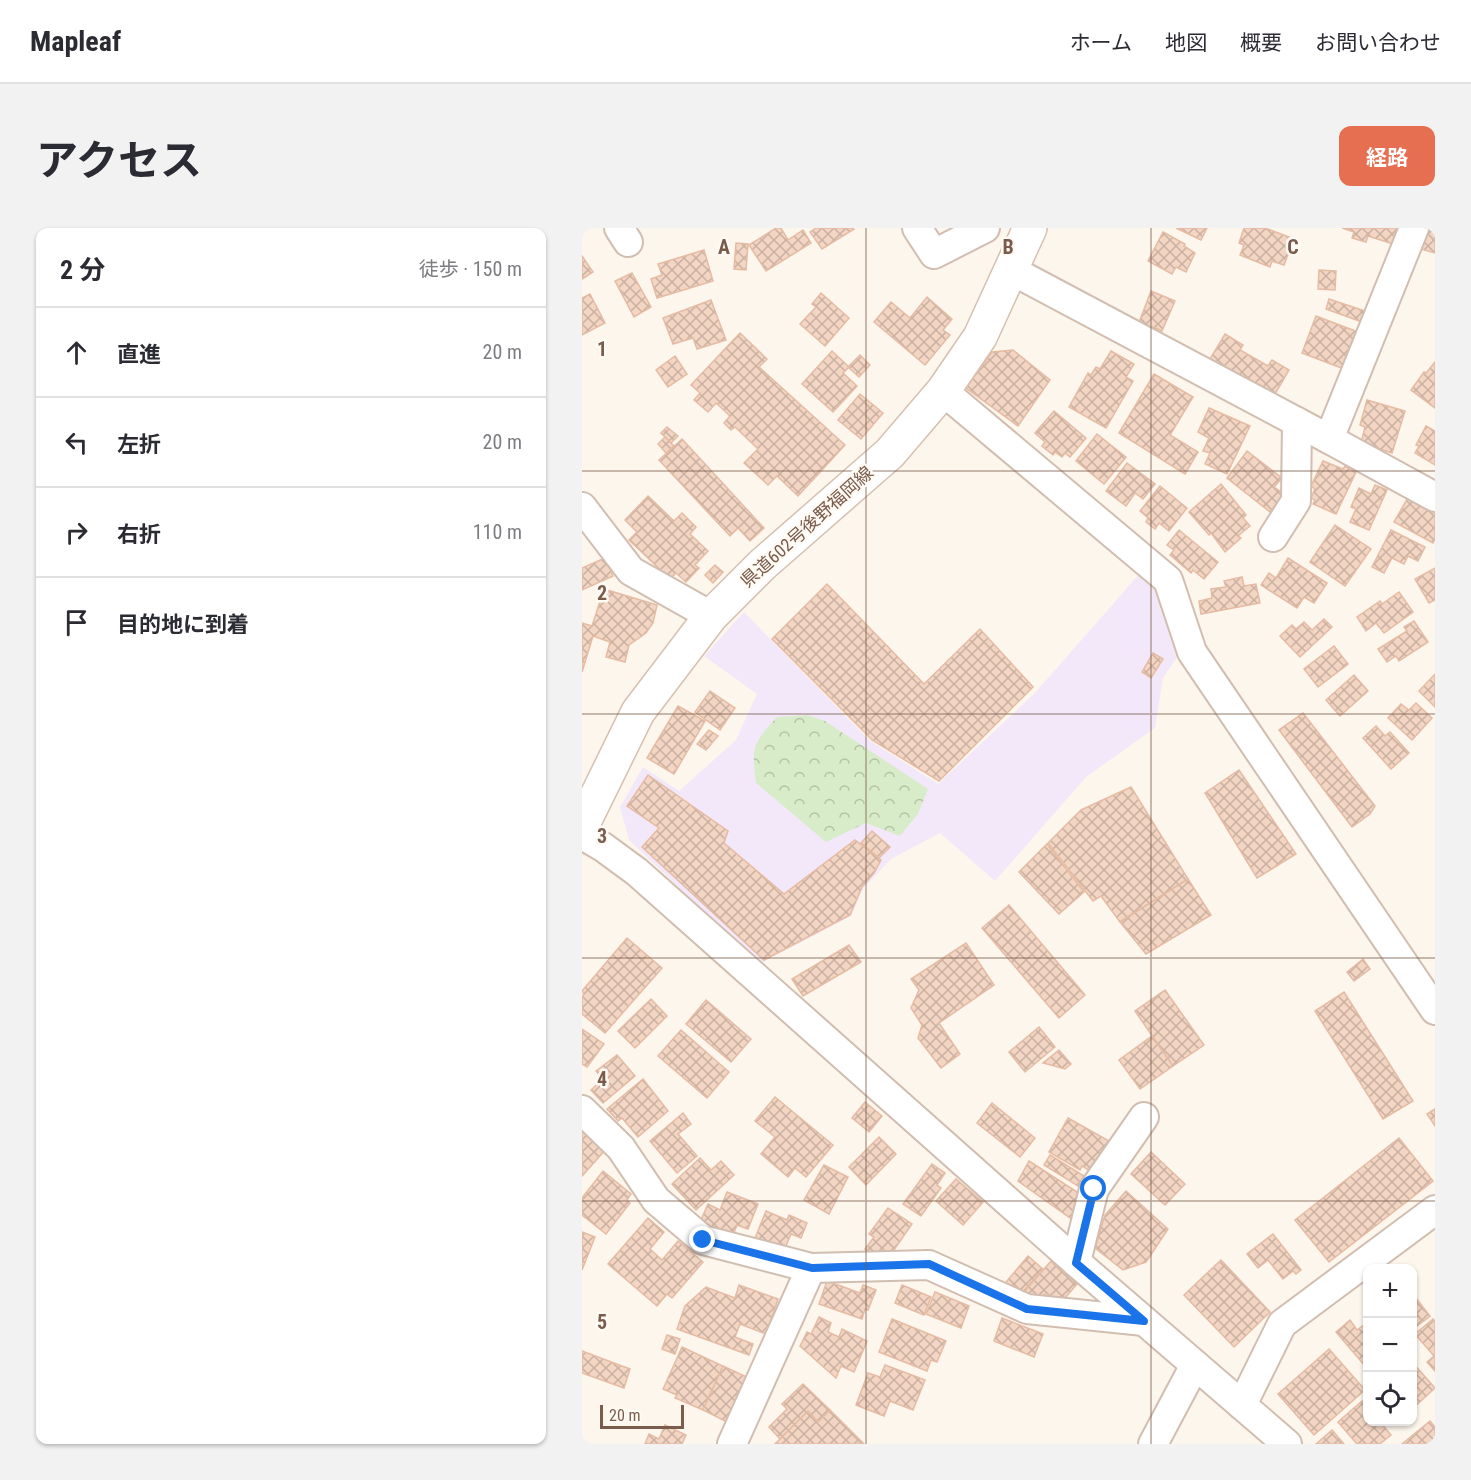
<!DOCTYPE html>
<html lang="ja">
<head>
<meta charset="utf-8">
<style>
  :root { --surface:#fff; --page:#f2f2f3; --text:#2b2b33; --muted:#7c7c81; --line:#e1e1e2; --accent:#e76f51 }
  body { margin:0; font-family:"Roboto Condensed","Noto Sans JP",sans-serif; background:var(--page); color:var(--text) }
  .controls { position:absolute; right:18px; bottom:18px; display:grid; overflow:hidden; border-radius:12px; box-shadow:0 2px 4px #0004 }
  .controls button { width:54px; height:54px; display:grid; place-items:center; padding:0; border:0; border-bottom:2px solid var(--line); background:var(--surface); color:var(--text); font:30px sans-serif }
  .scale { position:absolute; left:18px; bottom:15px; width:84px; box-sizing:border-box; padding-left:6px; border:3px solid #7a5c4d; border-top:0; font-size:16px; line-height:21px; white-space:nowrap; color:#7a5c4d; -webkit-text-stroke:4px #fffaf3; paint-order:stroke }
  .stop { position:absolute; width:18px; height:18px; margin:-14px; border:4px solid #1a73e8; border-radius:50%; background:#fff }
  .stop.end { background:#1a73e8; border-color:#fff; box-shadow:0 2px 6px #0008 }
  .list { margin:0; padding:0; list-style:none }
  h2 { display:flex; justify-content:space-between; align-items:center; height:78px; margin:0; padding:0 24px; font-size:26px }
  h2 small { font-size:20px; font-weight:400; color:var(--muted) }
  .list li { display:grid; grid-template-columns:39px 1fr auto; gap:18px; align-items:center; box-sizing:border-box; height:90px; padding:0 24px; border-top:2px solid var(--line) }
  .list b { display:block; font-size:22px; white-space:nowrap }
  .list em { font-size:20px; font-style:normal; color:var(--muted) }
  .icon { flex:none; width:33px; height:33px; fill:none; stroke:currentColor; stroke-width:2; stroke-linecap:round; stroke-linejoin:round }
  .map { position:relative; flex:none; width:853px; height:1216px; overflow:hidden; border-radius:12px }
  header { display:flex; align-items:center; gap:36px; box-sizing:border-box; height:84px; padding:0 30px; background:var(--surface); border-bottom:2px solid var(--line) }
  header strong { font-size:28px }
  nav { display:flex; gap:33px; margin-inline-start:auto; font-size:21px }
  .intro { display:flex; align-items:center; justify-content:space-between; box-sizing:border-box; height:144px; padding:0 36px }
  h1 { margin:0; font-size:42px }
  .button { padding:15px 27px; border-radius:12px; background:var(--accent); color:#fff; font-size:21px; font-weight:700 }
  main { display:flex; gap:36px; padding:0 36px }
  aside { flex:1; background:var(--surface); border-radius:12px; box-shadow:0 2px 4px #0004 }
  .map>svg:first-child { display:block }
  .education { fill:#f3e8fa }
  .park { fill:url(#park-crowns) }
  .building { fill:url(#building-cross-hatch); stroke:#e6bba3; stroke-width:1.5 }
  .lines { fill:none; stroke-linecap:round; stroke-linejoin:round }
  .street-casing { stroke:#d1beb0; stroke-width:32 }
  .secondary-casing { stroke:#d6c0b0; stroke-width:36 }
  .street { stroke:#fff; stroke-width:28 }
  .secondary { stroke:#fff; stroke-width:33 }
  .route { stroke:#1a73e8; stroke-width:8 }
  .grid { fill:none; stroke:#7a5c4d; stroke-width:1.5; stroke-opacity:0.55 }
  .labels { text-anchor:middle; stroke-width:5; stroke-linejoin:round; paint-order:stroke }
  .street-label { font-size:18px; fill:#7a5c4d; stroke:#fffaf3 }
  .grid-label { font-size:20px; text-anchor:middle; font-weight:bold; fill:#7a5c4d; stroke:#fffaf3; stroke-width:5; stroke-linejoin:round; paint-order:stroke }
</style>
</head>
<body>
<header>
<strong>Mapleaf</strong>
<nav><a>ホーム</a><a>地図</a><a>概要</a><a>お問い合わせ</a></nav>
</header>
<div class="intro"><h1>アクセス</h1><a class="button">経路</a></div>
<main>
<aside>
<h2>2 分<small>徒歩 · 150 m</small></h2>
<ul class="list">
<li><svg class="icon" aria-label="ahead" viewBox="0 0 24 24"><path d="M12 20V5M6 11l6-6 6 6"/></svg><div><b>直進</b></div><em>20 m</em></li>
<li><svg class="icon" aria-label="left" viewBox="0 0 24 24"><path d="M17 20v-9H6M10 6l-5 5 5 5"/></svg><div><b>左折</b></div><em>20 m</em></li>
<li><svg class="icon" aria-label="right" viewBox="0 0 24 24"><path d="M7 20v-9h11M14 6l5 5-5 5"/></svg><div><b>右折</b></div><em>110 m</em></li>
<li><svg class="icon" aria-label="arrive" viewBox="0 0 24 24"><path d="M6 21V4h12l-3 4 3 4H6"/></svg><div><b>目的地に到着</b></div></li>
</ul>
</aside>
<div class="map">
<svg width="853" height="1216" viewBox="0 0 853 1216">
  <defs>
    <pattern id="park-crowns" width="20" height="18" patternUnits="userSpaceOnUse" patternTransform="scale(1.5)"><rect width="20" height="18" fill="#d8ecc9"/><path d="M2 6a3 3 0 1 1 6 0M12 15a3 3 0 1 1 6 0" fill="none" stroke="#b4c2a5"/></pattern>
    <pattern id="building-cross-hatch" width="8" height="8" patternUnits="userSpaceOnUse" patternTransform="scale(1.5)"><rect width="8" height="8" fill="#f3d5c3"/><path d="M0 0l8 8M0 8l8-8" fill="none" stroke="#cab0a1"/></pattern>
  </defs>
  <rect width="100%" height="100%" fill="#fdf6ec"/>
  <path class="education" d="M559 344 580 353 600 422 581 450 573 500 504 549 413 653 358 605 309 631 281 661 269 688 177 736 47 612 38 579 61 539 97 563 154 512 175 466 122 428 162 384 287 512 356 556 453 465Z"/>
  <path class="park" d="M225 487 243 493 346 561 336 586 318 608 284 595 244 614 174 555C169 519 171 515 195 489Z"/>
  <g class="building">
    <path d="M194 0H199L206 12 221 2 229 15 184 43 167 17Z"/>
    <path d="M234 0H271L272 1 240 21 228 4Z"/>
    <path d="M594 0H625L619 12Z"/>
    <path d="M662 0H683L712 11 702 37 690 33 688 39 658 27 662 17 657 15Z"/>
    <path d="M760 0H816L811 16 786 8 784 14 770 10 772 4Z"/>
    <path d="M846 0H853V25L839 21Z"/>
    <path d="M581 4 603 16 602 18 613 25 604 44 594 39 590 46 566 33Z"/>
    <path d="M154 15 166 16 164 42 152 41Z"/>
    <path d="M122 22 131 53 75 70 69 51 80 47 76 36Z"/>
    <path d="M0 28 11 44 0 51Z"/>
    <path d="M737 42 754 43 753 62 736 61Z"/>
    <path d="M50 45 69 79 52 89 33 53Z"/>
    <path d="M569 63 593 73 580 103 571 99 570 103 556 97Z"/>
    <path d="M239 65 267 90 243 118 218 96 234 79 230 76Z"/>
    <path d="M8 66 23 95 0 107V70Z"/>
    <path d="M345 69 370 91 361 102 368 107 343 137 292 94 309 74 328 90Z"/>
    <path d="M747 71 783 83 780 94 744 81Z"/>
    <path d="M129 72 144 112 115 121 111 110 91 116 81 90Z"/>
    <path d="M734 88 776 104 762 141 720 125Z"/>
    <path d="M158 105 185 131 177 139 263 217 216 268 195 248 186 257 162 235 176 221 153 199 149 202 142 195 148 188 134 175 126 184 112 172 118 165 109 157Z"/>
    <path d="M643 106 661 117 658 122 686 138 690 132 707 142 689 173 625 136Z"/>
    <path d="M431 122 468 152 436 198 384 160 410 124Z"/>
    <path d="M250 123 267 139 261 145 275 158 251 184 220 156Z"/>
    <path d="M529 123 552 136 544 149 551 153 524 200 487 179 506 145 509 147 514 139 518 141Z"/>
    <path d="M278 127 288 137 277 149 266 139Z"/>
    <path d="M93 128 105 146 86 159 74 142Z"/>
    <path d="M853 134V180L829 162 842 144 844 145Z"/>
    <path d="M572 146 611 169 588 207 616 224 603 246 537 205Z"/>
    <path d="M278 166 301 185 279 211 256 192Z"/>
    <path d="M785 172 823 183 810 225 779 215 783 199 778 197Z"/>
    <path d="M627 180 668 198 645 246 623 236 628 225 621 223 627 210 616 204Z"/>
    <path d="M472 183 504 210 488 229 483 225 480 229 473 224 471 227 460 218 463 214 453 205Z"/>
    <path d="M844 198 853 203V237L833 225 837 218 834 217Z"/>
    <path d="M85 199 96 208 89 215 79 205Z"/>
    <path d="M515 206 544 229 522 256 494 233Z"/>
    <path d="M83 209 92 218 84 225 76 216Z"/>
    <path d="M100 211 182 300 168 313 156 300 148 308 77 232Z"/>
    <path d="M665 223 700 250 692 259 702 266 688 284 645 250Z"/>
    <path d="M741 233 761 241 763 238 774 244 754 286 731 276 733 272 729 270 733 261 729 258Z"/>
    <path d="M545 235 573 256 561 271 553 265 544 278 524 263Z"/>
    <path d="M639 256 664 287 661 290 668 298 656 308 659 310 643 324 629 305 627 307 607 284Z"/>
    <path d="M793 257 805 262 787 302 768 294 774 281 769 279 777 260 789 266Z"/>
    <path d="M578 258 605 280 587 303 577 295 573 301 564 294 566 290 558 283Z"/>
    <path d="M828 266 853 280V311L851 315 812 294Z"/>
    <path d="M66 268 92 293 100 285 114 299 108 306 126 323 113 337 117 340 104 354 94 345 88 351 47 312 55 304 43 292Z"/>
    <path d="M753 297 789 321 763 358 728 334Z"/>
    <path d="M597 302 636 334 622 351 611 342 609 345 588 327 592 322 585 317Z"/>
    <path d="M809 302 843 319 836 333 826 328 822 336 810 330 802 345 790 339Z"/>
    <path d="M23 330 31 348 0 362V340Z"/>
    <path d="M706 330 745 355 732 375 722 369 715 380 679 357 687 345 694 350Z"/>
    <path d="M133 337 141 344 131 355 123 347Z"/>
    <path d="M853 340V372L847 375 833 351Z"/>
    <path d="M660 349 662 358 674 356 678 375 619 386 617 373 630 370 629 361 644 359 642 353Z"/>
    <path d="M245 356 342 456 398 401 451 459 357 553 290 512 190 411Z"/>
    <path d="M22 361 75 377 71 395 64 405 47 417 43 434 24 429 28 414 11 408 0 444V395L10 398Z"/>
    <path d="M817 364 831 384 802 405 794 395 784 403 775 389 798 373 800 376Z"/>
    <path d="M742 391 750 399 718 429 698 408 710 397 714 401 722 394 730 402Z"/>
    <path d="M832 393 846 414 817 433 814 428 805 434 796 421 825 403 822 399Z"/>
    <path d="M752 418 766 436 736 459 722 441Z"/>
    <path d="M571 425 581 431 569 450 560 444Z"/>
    <path d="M853 446V479L837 463Z"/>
    <path d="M772 447 786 463 758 488 744 472Z"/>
    <path d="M128 463 153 480 138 502 113 484Z"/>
    <path d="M834 475 850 490 830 512 806 490 819 476 827 482Z"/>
    <path d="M96 478 123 493 92 546 65 530Z"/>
    <path d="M721 485 793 578 788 586 770 599 697 502Z"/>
    <path d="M794 498 803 508 808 504 827 525 809 541 781 510Z"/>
    <path d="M127 502 136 508 124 522 115 516Z"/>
    <path d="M657 542 714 626 675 650 623 565Z"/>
    <path d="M66 547 146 603 142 615 202 666 273 612 299 632 292 645 280 659 268 687 182 732 60 619 77 600 45 578Z"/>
    <path d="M549 559 606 651 538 694 519 668 511 673 466 615 499 582Z"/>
    <path d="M290 603 308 619 297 630 279 615Z"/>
    <path d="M465 616 502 664 477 686 437 644Z"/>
    <path d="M606 651 629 687 564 726 538 694Z"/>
    <path d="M427 677 503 767 477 790 400 700Z"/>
    <path d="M45 710 80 740 23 805 0 786V769L2 766 0 763Z"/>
    <path d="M384 715 412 757 357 795 378 826 359 840 336 810 340 797 329 780 337 762 329 751Z"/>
    <path d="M267 717 279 734 221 768 210 751Z"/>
    <path d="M781 731 788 741 772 753 765 744Z"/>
    <path d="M583 762 622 817 591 838 553 783Z"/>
    <path d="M762 764 831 873 801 891 733 783Z"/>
    <path d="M69 771 85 788 53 820 36 803Z"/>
    <path d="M124 772 169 811 149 834 104 796Z"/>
    <path d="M457 799 473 819 443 844 427 824Z"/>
    <path d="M0 801 22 816 5 839 0 836Z"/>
    <path d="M99 802 147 844 125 870 76 828Z"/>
    <path d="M570 808 591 838 558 861 537 832Z"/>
    <path d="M477 822 489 836 483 841 461 835Z"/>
    <path d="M35 827 53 848 21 875 9 862 21 851 14 843Z"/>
    <path d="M61 851 86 883 56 909 40 890 36 893 25 881Z"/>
    <path d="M193 869 251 917 224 949 213 940 206 949 179 926 193 909 173 893Z"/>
    <path d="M283 874 300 888 287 904 270 890Z"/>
    <path d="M410 875 453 910 438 929 395 895Z"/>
    <path d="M853 881V898L845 886Z"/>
    <path d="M101 885 109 896 96 906 115 928 95 945 68 913Z"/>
    <path d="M486 890 527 913 510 944 500 938 498 942 467 924Z"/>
    <path d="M0 902 24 921 0 948Z"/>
    <path d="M297 909 314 926 284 957 267 939Z"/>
    <path d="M817 910 851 953 747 1034 713 992Z"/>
    <path d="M569 924 603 956 583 977 549 946Z"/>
    <path d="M468 927 502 948 496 958 462 937Z"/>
    <path d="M118 930 129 942 139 933 152 947 114 982 90 956Z"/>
    <path d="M447 933 506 971 498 997 436 953Z"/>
    <path d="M350 936 363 945 355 957 359 960 339 988 321 976Z"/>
    <path d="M242 937 266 949 247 986 222 972Z"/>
    <path d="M21 943 49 966 45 972 48 975 24 1006 0 987V970Z"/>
    <path d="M374 951 401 974 381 997 354 973Z"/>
    <path d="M544 963 586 1001 564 1034 541 1042 513 1020 523 987Z"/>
    <path d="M145 964 176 976 166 1001 155 997 151 1007 118 994 126 976 138 982Z"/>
    <path d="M306 980 330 996 303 1035 283 1021 292 1009 287 1006Z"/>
    <path d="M184 983 205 992 207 987 225 995 219 1010 209 1006 203 1020 182 1012 179 1018 171 1015Z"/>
    <path d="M66 990 82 1004 68 1021 80 1032 96 1013 121 1034 90 1070 85 1066 75 1078 26 1036Z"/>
    <path d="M0 1004 13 1009 0 1042Z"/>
    <path d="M691 1006 719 1042 714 1046 711 1043 701 1051 686 1032 676 1040 665 1026Z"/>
    <path d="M446 1028 461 1041 439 1066 419 1060Z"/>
    <path d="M639 1032 688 1084 652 1119 602 1067Z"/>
    <path d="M469 1033 495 1056 477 1077 464 1065 458 1072 442 1064Z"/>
    <path d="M245 1053 278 1065 281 1057 294 1062 286 1082 283 1081 280 1091 237 1076Z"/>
    <path d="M157 1057 196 1071 184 1106 158 1096 153 1109 171 1116 167 1127 95 1101 103 1078 124 1059 153 1070Z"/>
    <path d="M320 1057 349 1069 342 1087 313 1075Z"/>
    <path d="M353 1064 387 1078 379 1100 344 1086Z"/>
    <path d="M830 1065 848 1088 830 1102Z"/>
    <path d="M237 1089 249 1095 246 1104 257 1109 260 1101 285 1113 272 1144 259 1138 254 1150 218 1118 225 1104 229 1106Z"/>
    <path d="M420 1090 461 1106 452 1129 412 1113Z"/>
    <path d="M310 1091 364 1113 355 1134 349 1132 345 1143 297 1124Z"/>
    <path d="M851 1091 853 1093V1143L845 1134 852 1128 833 1106Z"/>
    <path d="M768 1092 775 1102 786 1094V1138L784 1139 754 1104Z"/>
    <path d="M85 1107 98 1111 93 1126 80 1121Z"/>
    <path d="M100 1119 141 1138 121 1182 93 1170 95 1167 81 1161Z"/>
    <path d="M747 1121 783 1162 732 1207 696 1166Z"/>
    <path d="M0 1123 48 1141 42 1160 0 1145Z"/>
    <path d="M830 1134 853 1160 830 1181Z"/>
    <path d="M303 1137 343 1152 331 1182 308 1173 302 1188 274 1177 286 1145 298 1149Z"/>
    <path d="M141 1138 165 1149 145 1194 121 1182Z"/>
    <path d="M221 1156 248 1182 236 1194 226 1183 198 1211 187 1199 205 1181 200 1176Z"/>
    <path d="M780 1173 786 1179V1194H798L809 1207 798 1216H775L756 1194Z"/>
    <path d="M248 1182 282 1216H193L226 1183 236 1194Z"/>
    <path d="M848 1193 853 1199V1216H820Z"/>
    <path d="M83 1197 104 1207 100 1216H63L67 1206 77 1211Z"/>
    <path d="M750 1202 762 1216H734Z"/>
  </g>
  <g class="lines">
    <defs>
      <g id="street">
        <path d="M37 0 46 14"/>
        <path d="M335 0 352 26 403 0"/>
        <path d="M429 42 747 211 832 0"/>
        <path d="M361 163 586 352 610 424 853 782"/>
        <path d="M747 211 853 269"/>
        <path d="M0 279 49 343 129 388"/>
        <path d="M691 309 714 273 715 194"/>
        <path d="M0 607 21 619 55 644 494 1034 705 1216"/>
        <path d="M0 882 39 920 74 972 121 1012 229 1040 347 1037 445 1081 562 1093"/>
        <path d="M494 1034 512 961 562 889"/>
        <path d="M660 1177 700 1096 853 982"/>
        <path d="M150 1216 229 1040"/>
        <path d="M571 1216 613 1137"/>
      </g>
      <path id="secondary" d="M0 598 56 484 129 388 180 337 308 225 361 163 398 109 448 0"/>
    </defs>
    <use href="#street" class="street-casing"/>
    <use href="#secondary" class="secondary-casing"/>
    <use href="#street" class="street"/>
    <use href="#secondary" class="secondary"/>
  </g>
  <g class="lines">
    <path class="route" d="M121 1012 230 1040 347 1036 445 1081 562 1093 494 1035 512 961"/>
  </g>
  <path class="grid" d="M284 0V1216M569 0V1216M0 243H853M0 486H853M0 730H853M0 973H853"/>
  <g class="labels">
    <g class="street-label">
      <text transform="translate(225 299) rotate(-42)" y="6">県道602号後野福岡線</text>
    </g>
  </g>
  <g class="grid-label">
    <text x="142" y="26">A</text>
    <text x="426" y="26">B</text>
    <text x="711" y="26">C</text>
    <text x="20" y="128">1</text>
    <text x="20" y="372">2</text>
    <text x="20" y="615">3</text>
    <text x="20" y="858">4</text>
    <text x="20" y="1101">5</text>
  </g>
</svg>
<div class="controls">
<button>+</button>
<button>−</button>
<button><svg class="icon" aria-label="locate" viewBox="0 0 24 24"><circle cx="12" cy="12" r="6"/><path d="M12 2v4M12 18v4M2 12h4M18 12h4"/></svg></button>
</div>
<div class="scale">20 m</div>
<div class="stop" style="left:512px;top:961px"></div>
<div class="stop end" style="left:121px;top:1012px"></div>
</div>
</main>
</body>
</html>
